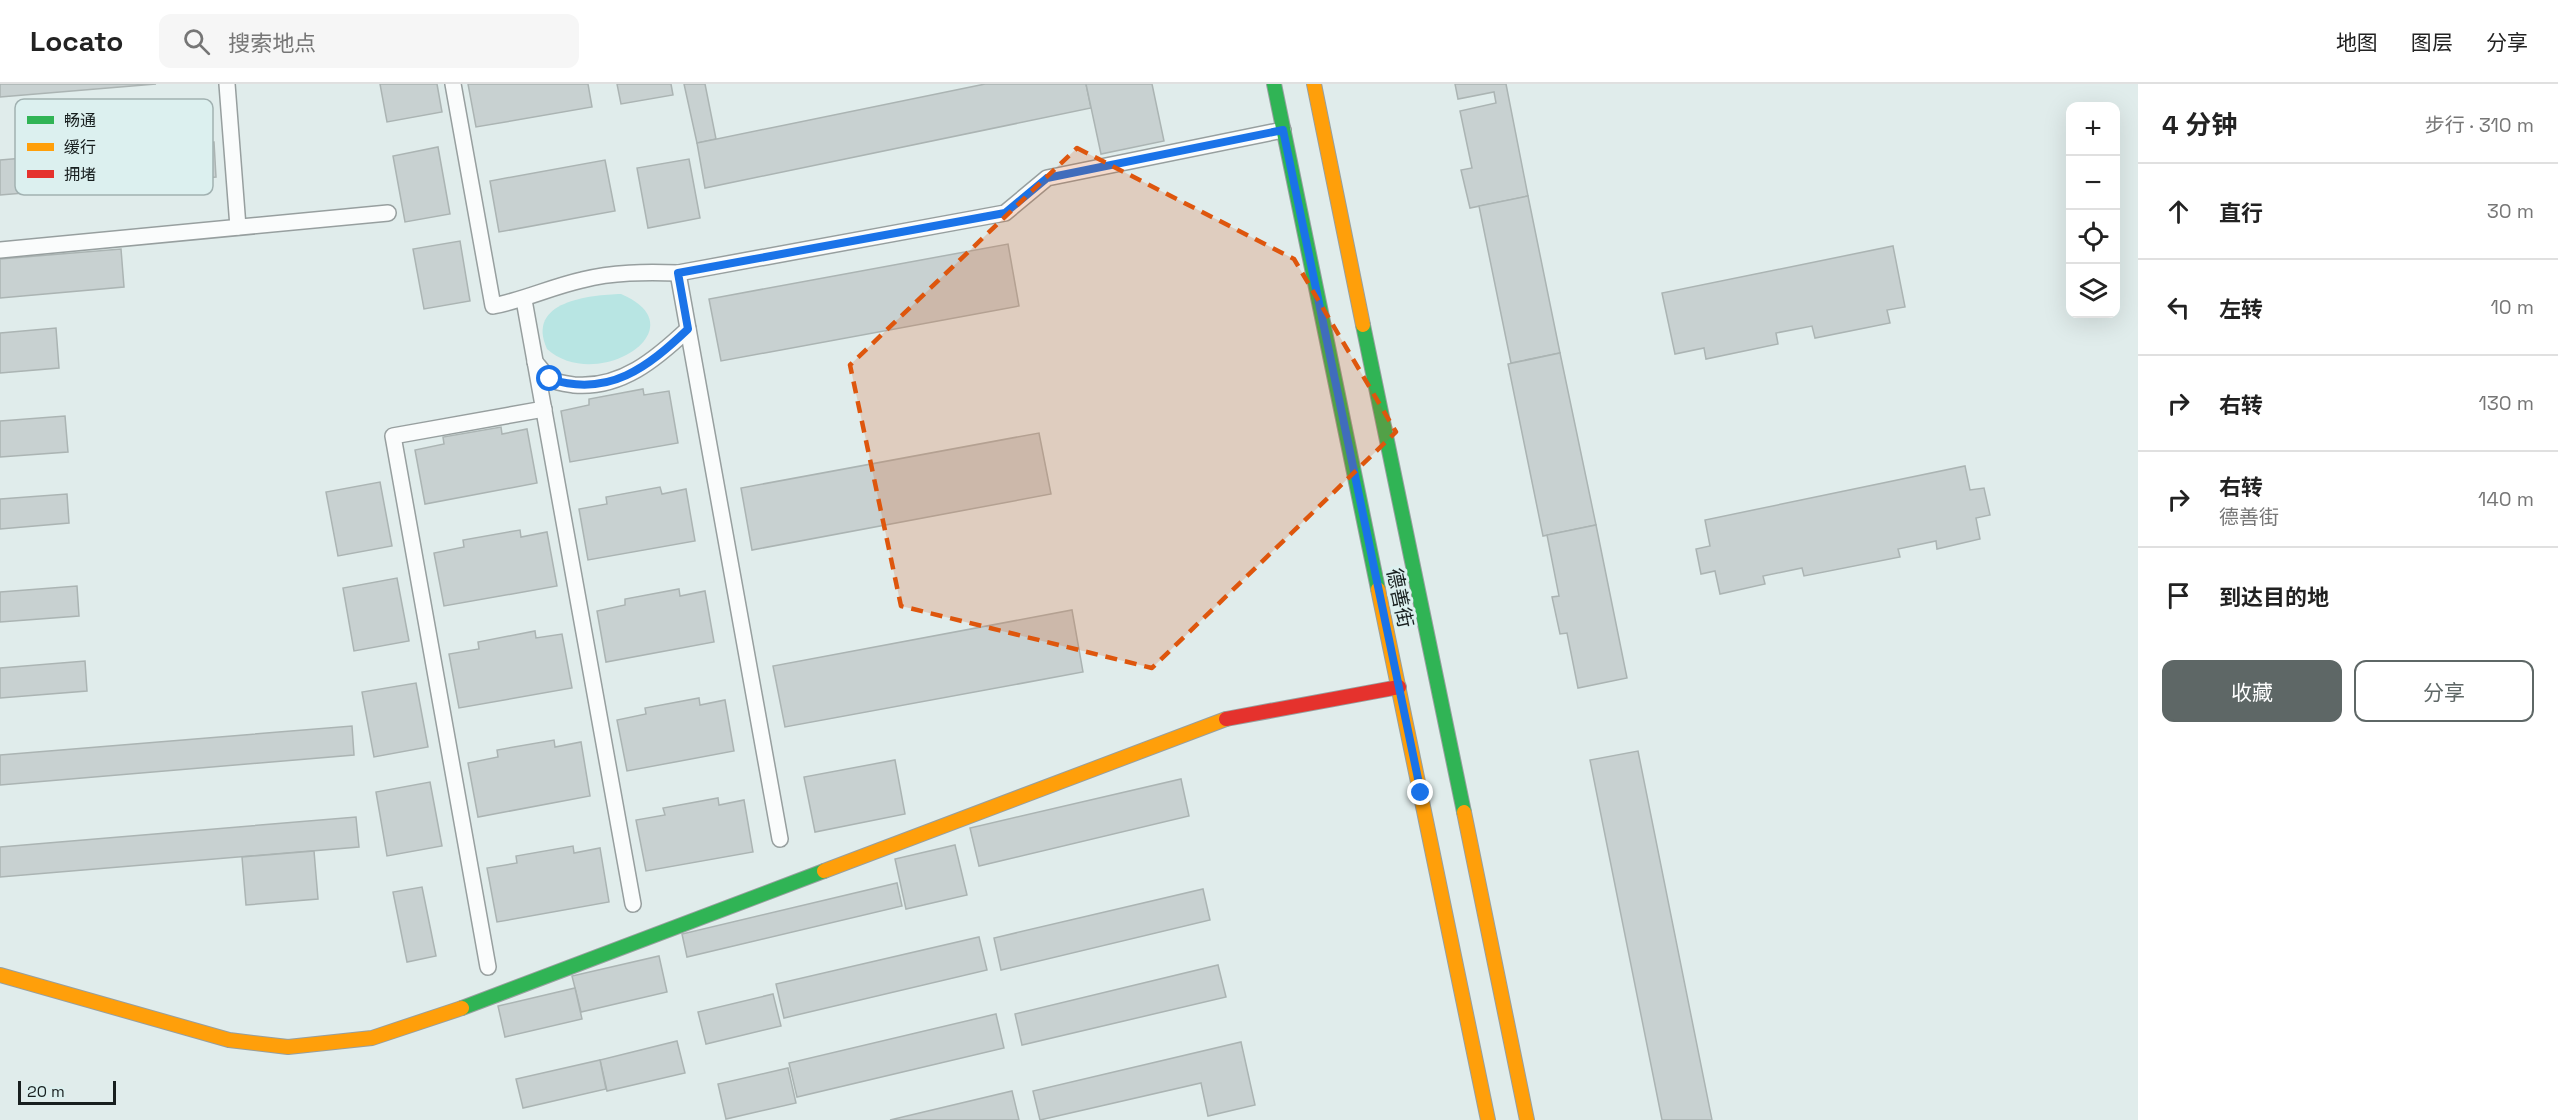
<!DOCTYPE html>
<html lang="zh">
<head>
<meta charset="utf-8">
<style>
  :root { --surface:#fff; --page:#f6f6f6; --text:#222; --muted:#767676; --line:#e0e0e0; --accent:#5e6766 }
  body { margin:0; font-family:"Space Grotesk","Noto Sans SC",sans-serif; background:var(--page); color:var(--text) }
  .controls { position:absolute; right:18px; top:18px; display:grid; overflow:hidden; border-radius:12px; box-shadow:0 6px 24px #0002 }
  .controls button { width:54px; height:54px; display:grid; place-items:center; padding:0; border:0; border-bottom:2px solid var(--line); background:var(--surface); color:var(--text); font:30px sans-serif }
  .scale { position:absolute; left:18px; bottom:15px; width:98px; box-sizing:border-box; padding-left:6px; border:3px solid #181f1f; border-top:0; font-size:16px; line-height:21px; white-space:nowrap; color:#181f1f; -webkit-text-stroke:4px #dcf0ef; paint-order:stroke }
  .stop { position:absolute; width:18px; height:18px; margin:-14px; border:4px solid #1a73e8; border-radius:50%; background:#fff }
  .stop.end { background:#1a73e8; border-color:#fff; box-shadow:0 2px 6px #0008 }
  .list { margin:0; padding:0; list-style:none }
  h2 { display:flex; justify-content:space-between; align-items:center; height:78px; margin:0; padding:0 24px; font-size:26px }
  h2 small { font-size:20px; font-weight:400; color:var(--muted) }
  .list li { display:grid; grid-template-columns:39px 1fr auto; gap:18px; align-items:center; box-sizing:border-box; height:96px; padding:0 24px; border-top:2px solid var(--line) }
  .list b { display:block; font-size:22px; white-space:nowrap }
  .list p { margin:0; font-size:20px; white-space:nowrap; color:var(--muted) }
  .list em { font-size:20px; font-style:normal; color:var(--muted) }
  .actions { display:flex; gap:12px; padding:18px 24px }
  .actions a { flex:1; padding:14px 0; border:2px solid var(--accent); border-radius:12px; text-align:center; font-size:21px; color:var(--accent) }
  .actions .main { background:var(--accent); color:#fff }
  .icon { flex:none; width:33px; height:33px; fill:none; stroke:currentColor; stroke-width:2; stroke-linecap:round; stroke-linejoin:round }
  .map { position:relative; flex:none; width:2138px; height:1036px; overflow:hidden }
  header { display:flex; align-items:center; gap:36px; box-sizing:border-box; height:84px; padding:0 30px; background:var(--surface); border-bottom:2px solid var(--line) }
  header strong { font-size:28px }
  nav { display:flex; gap:33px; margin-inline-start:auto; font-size:21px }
  .search { width:420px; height:54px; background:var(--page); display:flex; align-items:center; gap:15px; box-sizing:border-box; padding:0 21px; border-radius:12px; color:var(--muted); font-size:22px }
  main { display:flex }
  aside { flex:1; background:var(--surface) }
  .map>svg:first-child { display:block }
  .green { fill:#b8e5e3 }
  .building { fill:#c8d1d1; stroke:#abb4b3; stroke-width:1.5 }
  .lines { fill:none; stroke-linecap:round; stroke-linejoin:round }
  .lane-casing { stroke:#979f9f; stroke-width:18 }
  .fast-casing { stroke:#979f9f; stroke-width:16 }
  .slow-casing { stroke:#979f9f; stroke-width:16 }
  .jam-casing { stroke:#979f9f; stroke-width:16 }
  .lane { stroke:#fafcfc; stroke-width:15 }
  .fast { stroke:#30b455; stroke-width:14 }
  .slow { stroke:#ff9f0a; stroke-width:14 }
  .jam { stroke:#e5322d; stroke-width:14 }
  .route { stroke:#1a73e8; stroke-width:8 }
  .marked { fill:#de560d; fill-opacity:0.2; stroke:#de560d; stroke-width:4.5; stroke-dasharray:12 8; stroke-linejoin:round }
  .labels { text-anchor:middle; stroke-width:6; stroke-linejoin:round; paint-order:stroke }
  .street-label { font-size:20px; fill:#181f1f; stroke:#dcf0ef }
  .key { fill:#dcf0ef; stroke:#a1b1b1; stroke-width:1.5 }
  .key-label { font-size:16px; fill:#181f1f }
</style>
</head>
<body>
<header>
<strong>Locato</strong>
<div class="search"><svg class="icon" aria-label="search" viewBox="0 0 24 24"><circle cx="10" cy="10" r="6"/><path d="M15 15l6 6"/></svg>搜索地点</div>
<nav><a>地图</a><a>图层</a><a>分享</a></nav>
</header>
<main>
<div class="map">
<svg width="2138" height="1036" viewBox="0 0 2138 1036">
  <rect width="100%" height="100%" fill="#e0eceb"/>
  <path class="green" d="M621 210C701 244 597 310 547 265 525 217 590 211 621 210Z"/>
  <g class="building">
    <path d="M0 0H156L0 13Z"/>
    <path d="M380 0H437L442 28 387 38Z"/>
    <path d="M468 0H588L592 23 476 43Z"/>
    <path d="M617 0H671L673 11 621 20Z"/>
    <path d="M684 0H705L716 55 697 59Z"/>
    <path d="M985 0H1086L1091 24 705 104 697 59Z"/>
    <path d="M1086 0H1152L1164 57 1101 70Z"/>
    <path d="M1455 0H1506L1528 112 1470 124 1461 86 1472 84 1460 27 1496 19 1494 8 1458 15Z"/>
    <path d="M214 58 216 93 0 111V76Z"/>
    <path d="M438 63 450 130 405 138 393 72Z"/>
    <path d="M689 75 700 134 648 144 637 84Z"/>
    <path d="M605 76 615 127 499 148 490 97Z"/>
    <path d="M1528 112 1560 269 1511 279 1479 122Z"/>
    <path d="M460 157 470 217 424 225 413 165Z"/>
    <path d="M1008 160 1019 222 721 277 709 215Z"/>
    <path d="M1893 162 1905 223 1887 226 1890 239 1815 254 1812 242 1776 249 1778 260 1706 275 1704 264 1675 270 1662 209Z"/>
    <path d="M121 165 124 203 0 214V175Z"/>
    <path d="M56 244 59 284 0 289V249Z"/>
    <path d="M1560 269 1596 441 1543 452 1508 280Z"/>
    <path d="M643 305 644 311 669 307 678 359 570 378 561 327 589 321V315Z"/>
    <path d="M65 332 68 368 0 373V337Z"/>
    <path d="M501 343 502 350 527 345 537 399 425 420 415 366 444 360 443 353Z"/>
    <path d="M1039 349 1051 410 752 466 741 404Z"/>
    <path d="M1965 382 1970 406 1984 404 1990 431 1976 434 1980 455 1937 465 1936 457 1898 465 1900 473 1804 492 1802 484 1763 492 1765 500 1720 510 1715 487 1701 490 1696 465 1710 462 1705 436Z"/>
    <path d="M380 398 392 462 338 472 326 408Z"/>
    <path d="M660 403 662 410 686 405 695 457 588 476 579 425 607 420 606 413Z"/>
    <path d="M67 410 69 439 0 445V415Z"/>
    <path d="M1596 441 1627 594 1578 604 1567 549 1560 550 1552 513 1559 512 1547 451Z"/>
    <path d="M520 446 521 453 547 448 557 502 444 522 434 469 464 463 463 456Z"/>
    <path d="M397 494 409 557 354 567 343 504Z"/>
    <path d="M77 502 79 532 0 538V508Z"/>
    <path d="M679 505 680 512 705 507 714 558 606 578 597 527 625 521V515Z"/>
    <path d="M1072 526 1083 588 785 643 773 582Z"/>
    <path d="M535 547 536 554 562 550 572 604 459 624 449 570 479 565 478 558Z"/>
    <path d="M85 577 87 607 0 614V584Z"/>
    <path d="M416 599 428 663 374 673 362 608Z"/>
    <path d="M699 614 700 621 725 616 734 667 627 687 617 636 646 630 645 624Z"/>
    <path d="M352 642 354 671 0 701V671Z"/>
    <path d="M554 656 555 663 581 658 590 712 478 733 468 679 498 673 497 666Z"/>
    <path d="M1638 667 1712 1036H1662L1590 676Z"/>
    <path d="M895 676 905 730 815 748 804 693Z"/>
    <path d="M1181 695 1189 732 979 782 970 744Z"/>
    <path d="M430 698 442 762 387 772 376 708Z"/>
    <path d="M718 714 719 721 744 716 753 768 646 787 636 736 665 731 663 724Z"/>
    <path d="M356 733 359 763 0 793V763Z"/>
    <path d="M955 761 967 811 906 825 895 775Z"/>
    <path d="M573 762 574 769 600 764 609 818 497 838 487 784 517 779 516 772Z"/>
    <path d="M314 767 318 815 246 821 242 773Z"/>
    <path d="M897 799 902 822 687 873 682 850Z"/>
    <path d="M422 803 436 872 407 878 393 808Z"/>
    <path d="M1203 805 1210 836 1001 886 994 854Z"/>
    <path d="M979 853 987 886 784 934 776 900Z"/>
    <path d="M659 872 667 908 581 928 572 892Z"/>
    <path d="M1218 881 1226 913 1022 961 1015 930Z"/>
    <path d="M575 904 582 935 505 953 498 922Z"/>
    <path d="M773 910 781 942 706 960 698 928Z"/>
    <path d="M996 930 1004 964 797 1013 789 979Z"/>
    <path d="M677 957 685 989 607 1007 600 976Z"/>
    <path d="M1241 958 1255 1021 1208 1032 1201 999 1040 1036 1033 1007Z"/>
    <path d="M600 976 606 1005 523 1024 516 995Z"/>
    <path d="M788 984 796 1019 726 1035 718 1000Z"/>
    <path d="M1012 1007 1019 1036H890Z"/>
  </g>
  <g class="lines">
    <defs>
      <g id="lane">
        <path d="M227 0 238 143"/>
        <path d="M453 0 493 222C524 216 551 203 582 196 613 188 645 188 678 189L1005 129 1047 94 1283 46"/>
        <path d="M0 166 388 129"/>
        <path d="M678 189 780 755"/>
        <path d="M524 216 633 820"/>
        <path d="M535 278C540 283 545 292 551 295 557 299 567 300 574 301 621 305 656 275 688 245"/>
        <path d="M488 883 393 352 544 325"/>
      </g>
      <g id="fast">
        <path d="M1274 0 1378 505"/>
        <path d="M1363 241 1464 728"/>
        <path d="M462 924 824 787"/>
      </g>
      <g id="slow">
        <path d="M1314 0 1363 241"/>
        <path d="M1378 505 1488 1036"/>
        <path d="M1464 728 1527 1036"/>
        <path d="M824 787 1226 635"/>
        <path d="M0 891 229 956 288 963 372 954 462 924"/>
      </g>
      <path id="jam" d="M1226 635 1399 603"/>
    </defs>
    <use href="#lane" class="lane-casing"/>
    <use href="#fast" class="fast-casing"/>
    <use href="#slow" class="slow-casing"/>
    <use href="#jam" class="jam-casing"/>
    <use href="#lane" class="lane"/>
    <use href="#fast" class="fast"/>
    <use href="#slow" class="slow"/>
    <use href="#jam" class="jam"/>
  </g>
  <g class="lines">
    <path class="route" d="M550 295C609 314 648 283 688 245L678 189 1005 129 1047 94 1283 46 1421 709"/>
  </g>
  <path class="marked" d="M1077 64 1294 175 1396 348 1152 584 901 522 850 281Z"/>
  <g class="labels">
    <g class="street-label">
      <text transform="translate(1400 514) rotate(78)" y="7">德善街</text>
    </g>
  </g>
  <rect x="15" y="15" width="198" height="96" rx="9" class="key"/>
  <rect x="27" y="32" width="27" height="8" fill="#30b455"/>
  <rect x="27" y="59" width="27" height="8" fill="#ff9f0a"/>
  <rect x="27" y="86" width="27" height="8" fill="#e5322d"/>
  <g class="key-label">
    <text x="64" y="42">畅通</text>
    <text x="64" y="69">缓行</text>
    <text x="64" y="96">拥堵</text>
  </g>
</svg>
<div class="controls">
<button>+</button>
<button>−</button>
<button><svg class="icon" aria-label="locate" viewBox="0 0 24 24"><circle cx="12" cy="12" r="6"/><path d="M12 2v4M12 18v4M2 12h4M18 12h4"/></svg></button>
<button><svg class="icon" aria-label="layers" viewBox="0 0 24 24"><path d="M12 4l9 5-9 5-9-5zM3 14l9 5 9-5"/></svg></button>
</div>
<div class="scale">20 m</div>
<div class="stop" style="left:550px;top:295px"></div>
<div class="stop end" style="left:1421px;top:709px"></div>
</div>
<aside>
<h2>4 分钟<small>步行 · 310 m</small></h2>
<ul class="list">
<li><svg class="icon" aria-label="ahead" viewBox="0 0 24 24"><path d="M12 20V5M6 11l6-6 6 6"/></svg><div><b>直行</b></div><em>30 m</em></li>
<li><svg class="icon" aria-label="left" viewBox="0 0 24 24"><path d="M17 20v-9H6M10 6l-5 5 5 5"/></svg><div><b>左转</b></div><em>10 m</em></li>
<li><svg class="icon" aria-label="right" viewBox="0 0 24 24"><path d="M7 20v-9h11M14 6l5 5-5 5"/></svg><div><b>右转</b></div><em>130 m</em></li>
<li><svg class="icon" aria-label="right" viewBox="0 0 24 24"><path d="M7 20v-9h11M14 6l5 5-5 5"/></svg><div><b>右转</b><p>德善街</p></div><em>140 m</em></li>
<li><svg class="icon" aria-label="arrive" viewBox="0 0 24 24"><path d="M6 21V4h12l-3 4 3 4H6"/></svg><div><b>到达目的地</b></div></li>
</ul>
<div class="actions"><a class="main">收藏</a><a>分享</a></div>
</aside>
</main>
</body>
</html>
